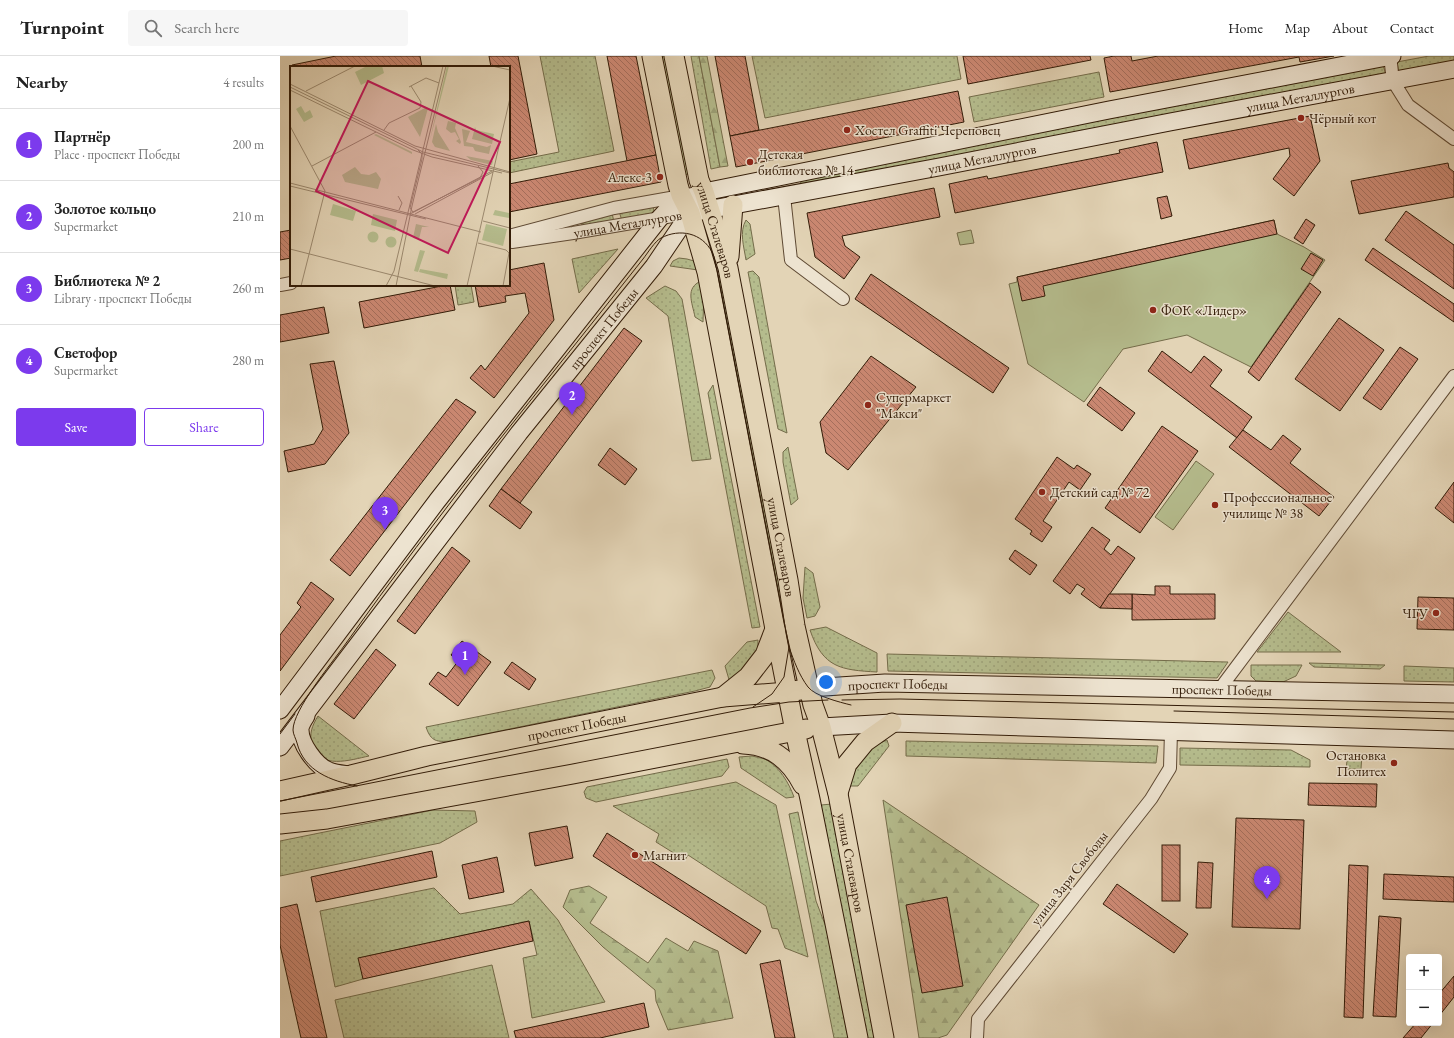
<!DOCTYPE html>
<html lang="en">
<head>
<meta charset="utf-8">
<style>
  :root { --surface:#fff; --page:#f6f6f6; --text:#222; --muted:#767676; --line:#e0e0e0; --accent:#7c3aed }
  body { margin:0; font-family:"EB Garamond",serif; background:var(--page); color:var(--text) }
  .controls { position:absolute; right:12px; bottom:12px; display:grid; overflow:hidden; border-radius:4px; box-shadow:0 4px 16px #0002 }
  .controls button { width:36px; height:36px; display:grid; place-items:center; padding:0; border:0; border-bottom:1px solid var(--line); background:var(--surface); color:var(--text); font:20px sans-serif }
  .you { position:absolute; left:546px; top:626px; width:14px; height:14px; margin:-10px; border:3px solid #fff; border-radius:50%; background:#1a73e8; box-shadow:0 0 0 6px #1a73e833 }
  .badge { display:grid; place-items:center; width:26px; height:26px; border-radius:50%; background:var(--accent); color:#fff; font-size:13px; font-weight:700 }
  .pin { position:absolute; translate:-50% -33px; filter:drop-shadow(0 1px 2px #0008) }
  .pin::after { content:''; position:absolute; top:21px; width:14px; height:12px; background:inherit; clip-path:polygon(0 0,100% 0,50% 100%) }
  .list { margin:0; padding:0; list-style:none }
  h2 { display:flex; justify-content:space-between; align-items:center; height:52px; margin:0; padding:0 16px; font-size:17px }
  h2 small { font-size:13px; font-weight:400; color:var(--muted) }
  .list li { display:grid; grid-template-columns:26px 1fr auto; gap:12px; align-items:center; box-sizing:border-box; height:72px; padding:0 16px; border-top:1px solid var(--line) }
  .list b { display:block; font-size:15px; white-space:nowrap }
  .list p { margin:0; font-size:13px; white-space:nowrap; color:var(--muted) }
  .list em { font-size:13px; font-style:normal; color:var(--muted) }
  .actions { display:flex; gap:8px; padding:12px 16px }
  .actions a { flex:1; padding:9px 0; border:1px solid var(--accent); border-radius:4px; text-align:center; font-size:14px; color:var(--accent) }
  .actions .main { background:var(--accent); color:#fff }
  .icon { flex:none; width:22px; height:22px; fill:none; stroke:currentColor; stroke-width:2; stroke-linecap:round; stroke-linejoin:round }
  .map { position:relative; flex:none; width:1174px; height:982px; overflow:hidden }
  header { display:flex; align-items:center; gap:24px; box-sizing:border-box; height:56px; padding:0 20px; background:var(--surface); border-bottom:1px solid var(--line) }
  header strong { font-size:19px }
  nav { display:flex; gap:22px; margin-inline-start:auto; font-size:14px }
  .search { width:280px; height:36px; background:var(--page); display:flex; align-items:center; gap:10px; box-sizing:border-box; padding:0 14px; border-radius:4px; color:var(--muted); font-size:15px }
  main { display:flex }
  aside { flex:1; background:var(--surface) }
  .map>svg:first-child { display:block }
  .grass { fill:url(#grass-dots); stroke:#746c4a }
  .forest { fill:url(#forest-firs); stroke:#746c4a }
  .green { fill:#b5bc8d; stroke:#746c4a }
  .building { fill:url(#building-back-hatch); stroke:#321b07 }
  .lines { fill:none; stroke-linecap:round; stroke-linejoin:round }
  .street-casing { stroke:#5e4933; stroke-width:14 }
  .secondary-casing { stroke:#321b07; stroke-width:19 }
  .primary-casing { stroke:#321b07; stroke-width:21 }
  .street { stroke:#ede3d0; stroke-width:12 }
  .secondary { stroke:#ede3d0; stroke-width:17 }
  .primary { stroke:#e3d4b6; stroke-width:19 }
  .tram { stroke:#321b07; stroke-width:1 }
  .poi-dot { fill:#8f2418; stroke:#ede3d0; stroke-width:1.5 }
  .labels { text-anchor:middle; stroke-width:3; stroke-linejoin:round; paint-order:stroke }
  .street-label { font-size:14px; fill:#321b07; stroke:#ede3d0 }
  .poi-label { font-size:14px; fill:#321b07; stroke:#ede3d0; text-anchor:start }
  .inset-road { fill:none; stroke:#9c8a70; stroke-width:1 }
  .view { fill:#c2185b; fill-opacity:0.15; stroke:#c2185b; stroke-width:2 }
  .inset-edge { fill:none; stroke:#321b07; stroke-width:2 }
</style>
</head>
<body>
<header>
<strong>Turnpoint</strong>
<div class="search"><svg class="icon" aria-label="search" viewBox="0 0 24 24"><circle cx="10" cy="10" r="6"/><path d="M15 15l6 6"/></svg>Search here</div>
<nav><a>Home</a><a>Map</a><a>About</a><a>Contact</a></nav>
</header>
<main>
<aside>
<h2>Nearby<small>4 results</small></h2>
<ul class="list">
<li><span class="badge">1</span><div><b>Партнёр</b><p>Place · проспект Победы</p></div><em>200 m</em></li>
<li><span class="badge">2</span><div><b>Золотое кольцо</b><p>Supermarket</p></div><em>210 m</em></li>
<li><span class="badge">3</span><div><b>Библиотека № 2</b><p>Library · проспект Победы</p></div><em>260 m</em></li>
<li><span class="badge">4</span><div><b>Светофор</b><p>Supermarket</p></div><em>280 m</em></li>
</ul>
<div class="actions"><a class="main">Save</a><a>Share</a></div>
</aside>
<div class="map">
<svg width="1174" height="982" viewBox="0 0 1174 982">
  <defs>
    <pattern id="grass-dots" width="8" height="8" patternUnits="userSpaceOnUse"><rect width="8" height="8" fill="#b5bc8d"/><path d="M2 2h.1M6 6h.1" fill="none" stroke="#9ca178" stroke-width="1.8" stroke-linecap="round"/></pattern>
    <pattern id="forest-firs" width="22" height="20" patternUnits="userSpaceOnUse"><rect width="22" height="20" fill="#b5bc8d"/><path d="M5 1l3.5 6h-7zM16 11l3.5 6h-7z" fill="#9ca178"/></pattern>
    <pattern id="building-back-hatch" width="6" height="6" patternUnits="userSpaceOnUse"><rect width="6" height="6" fill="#cb8872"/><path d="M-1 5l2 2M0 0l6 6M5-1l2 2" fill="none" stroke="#a56e5c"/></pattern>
  </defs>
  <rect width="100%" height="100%" fill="#e3d4b6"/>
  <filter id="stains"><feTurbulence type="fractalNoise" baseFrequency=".005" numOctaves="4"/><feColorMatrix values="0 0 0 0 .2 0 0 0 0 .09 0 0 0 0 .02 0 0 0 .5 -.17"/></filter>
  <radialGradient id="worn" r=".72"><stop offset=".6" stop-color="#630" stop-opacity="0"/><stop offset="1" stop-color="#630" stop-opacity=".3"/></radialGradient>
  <g class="grass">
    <path d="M260 0H315L334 95 229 117V106L279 96Z"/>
    <path d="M411 0H419L440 111 431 113Z"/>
    <path d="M472 0H677L681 23 485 62Z"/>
    <path d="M1149 0H1174V6L1119 16 1117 6Z"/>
    <path d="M1103 9 1106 19 526 130 521 128 520 123Z"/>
    <path d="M819 16 824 41 694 66 689 41Z"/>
    <path d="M372 149 374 154 371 159 342 165 339 155Z"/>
    <path d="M332 157 334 166 316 169 301 168 315 162Z"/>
    <path d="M466 164 470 168 475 198 466 204C464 191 459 176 466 164Z"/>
    <path d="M338 193 299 237 292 203Z"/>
    <path d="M399 202 407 203 414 205 418 214 390 210 393 205Z"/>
    <path d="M473 215 479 221 507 377 498 373 468 216Z"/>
    <path d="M442 219 509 566 501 567 434 220Z"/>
    <path d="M421 225 424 235 423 266 415 261C412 246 405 232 421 225Z"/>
    <path d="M175 229H191L194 246 178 249Z"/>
    <path d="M385 230 396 235 402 243 431 403 412 405 388 260 366 242Z"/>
    <path d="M433 329 480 571 472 572 428 337Z"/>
    <path d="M508 391 518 443 511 449 503 406V396Z"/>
    <path d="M525 511 533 517 540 551 535 560 527 562 523 542Z"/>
    <path d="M1008 556 1061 596H977Z"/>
    <path d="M546 571 597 597V616C561 614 543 612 530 574Z"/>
    <path d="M478 584C478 607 466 613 450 627L445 610 467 586Z"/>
    <path d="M607 598 948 606 937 622 608 615Z"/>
    <path d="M1029 607 1105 609 1100 613 1034 611Z"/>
    <path d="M971 609H1022L1016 620 1003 626 976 625 971 620Z"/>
    <path d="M1124 610 1174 612V626L1124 625Z"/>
    <path d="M432 614 435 622 430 631 415 635 171 685C157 686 151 686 146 671Z"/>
    <path d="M38 660 89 700C70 704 40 714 32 689 29 677 32 670 38 660Z"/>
    <path d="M607 684 609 690 578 730H570C571 725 570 719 572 714 577 701 594 689 607 684Z"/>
    <path d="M626 685 878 690 876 707 626 700Z"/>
    <path d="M900 692 1011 694 1030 704V711L900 709Z"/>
    <path d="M1082 698 1081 713H1066L1067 705Z"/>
    <path d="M472 700C476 701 481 702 485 703 499 710 509 727 514 741L506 742 461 712 459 701Z"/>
    <path d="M447 703 449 711 442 720 316 746 306 742 304 736 307 731Z"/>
    <path d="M456 726 496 749 528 901 505 892 498 873 492 872 486 850 408 799 405 804 376 786 379 778 333 750Z"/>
    <path d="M552 748 597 982H587L541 749Z"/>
    <path d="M153 754 195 755 197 766 160 787 0 820V785Z"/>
    <path d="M518 756 536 845 546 871 568 982H554L509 758Z"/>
    <path d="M154 832 180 858 233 848 251 833 278 864 325 946 252 962 243 902 257 899 249 865 79 902 83 923 55 931 40 855Z"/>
    <path d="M212 909 229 982H64L55 944Z"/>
  </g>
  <g class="forest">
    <path d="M378 0H386L408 118 400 120Z"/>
    <path d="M419 0H427L448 110 440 111Z"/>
    <path d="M603 744 759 849 667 979 658 982H639Z"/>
    <path d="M309 830 327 841 310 867 368 907 386 882 408 895 414 885 438 895 453 962 388 974 376 945 375 934 323 891 283 851 290 834Z"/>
  </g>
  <g class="green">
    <path d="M994 164 997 178 1024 191 1045 204 971 311 907 279 843 293 804 346 748 308 729 228 737 226V221Z"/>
    <path d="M691 174 694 187 680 189 677 177Z"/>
    <path d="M916 405 934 418 893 474 875 461Z"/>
  </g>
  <g class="building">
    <path d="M56 0H140L142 11H13L12 9Z"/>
    <path d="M209 0H238L257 98 229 104V11H211Z"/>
    <path d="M327 0H356L376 99 347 105Z"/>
    <path d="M435 0H465L479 74 450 80Z"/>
    <path d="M683 0H810L811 4 688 28Z"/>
    <path d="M834 0H851L852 5 878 0H1054L1020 6 1019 1 830 36 824 2Z"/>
    <path d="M678 35 684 66 456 111 450 80Z"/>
    <path d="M1030 60 1040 105 1014 140 993 123 1010 100 1009 92 909 113 903 84Z"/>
    <path d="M877 86 883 116 675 157 669 128 707 120 708 123 840 97 839 94Z"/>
    <path d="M376 99 381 126 229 156V128Z"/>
    <path d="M1168 107 1169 112 1174 116V141L1079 158 1071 125Z"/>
    <path d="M654 132 660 161 562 180 565 190 580 201 564 223 535 201 527 157Z"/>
    <path d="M887 140 892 160 881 163 877 142Z"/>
    <path d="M1126 155 1174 189V233L1105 184Z"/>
    <path d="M1026 163 1035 169 1023 188 1014 182Z"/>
    <path d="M994 164 997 178 763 230 765 240 742 245 737 221Z"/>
    <path d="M11 174V202L0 204V176Z"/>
    <path d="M1093 192 1174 248V266L1085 204Z"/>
    <path d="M1031 197 1043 204 1033 220 1021 213Z"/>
    <path d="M264 207 274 264 214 342 190 322 201 309 205 314 249 257 245 237 225 240 226 246 199 251 195 229H229V214Z"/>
    <path d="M591 218 729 312 713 337 575 243Z"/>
    <path d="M1030 227 1041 236 979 325 968 316Z"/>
    <path d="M167 229H170L175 254 84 272 79 246Z"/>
    <path d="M44 251 49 277 0 286V259Z"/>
    <path d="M1059 262 1104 294 1060 355 1015 323Z"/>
    <path d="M344 272 362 285 240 447 221 433Z"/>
    <path d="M1120 291 1138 303 1101 354 1083 342Z"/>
    <path d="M882 295 911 317 924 300 942 314 930 330 972 361 957 382 868 315Z"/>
    <path d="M591 300 636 331 568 414 546 397 540 366Z"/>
    <path d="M54 305 69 377 45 408 8 416 4 395 34 388 43 373 30 308Z"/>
    <path d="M820 331 855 357 842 375 807 349Z"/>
    <path d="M176 343 196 356 70 520 50 504Z"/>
    <path d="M882 370 918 395 860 477 825 452Z"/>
    <path d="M963 374 991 394 1003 379 1021 393 1010 407 1054 441 1039 460 949 391Z"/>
    <path d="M330 392 357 413 345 429 318 409Z"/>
    <path d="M777 401 794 413 797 409 811 418 800 434 789 426 763 465 772 471 762 486 750 478 752 475 735 463Z"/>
    <path d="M1174 426V467L1155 452Z"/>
    <path d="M221 433 252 456 240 473 209 450Z"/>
    <path d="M812 471 830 484 824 493 831 499 838 490 855 502 820 552 801 538 805 533 797 528 790 538 773 525Z"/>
    <path d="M172 491 190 505 135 578 117 565Z"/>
    <path d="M735 494 757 509 750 519 729 503Z"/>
    <path d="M31 526 54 543 0 615V579L21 551 17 547Z"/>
    <path d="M875 530H890V538H935V563L852 564V538L875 539Z"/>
    <path d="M829 538H852V553L820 552Z"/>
    <path d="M1138 541 1174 542V574L1137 573Z"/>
    <path d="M182 585 211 606 178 650 149 628 158 616 166 621 179 604 171 599Z"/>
    <path d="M96 593 116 609 74 663 54 648Z"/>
    <path d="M232 606 256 623 249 634 224 617Z"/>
    <path d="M1029 727 1097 728 1096 751 1028 749Z"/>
    <path d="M956 762 1024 764 1020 873 952 871Z"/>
    <path d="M287 770 293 802 255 810 249 777Z"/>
    <path d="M327 777 481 875 466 898 313 800Z"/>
    <rect x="882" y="789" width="18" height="56"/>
    <path d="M152 795 157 821 36 846 31 821Z"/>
    <path d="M217 801 224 836 189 843 182 809Z"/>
    <path d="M918 806 933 807 931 852H916Z"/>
    <path d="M1069 809 1088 810 1083 962 1064 961Z"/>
    <path d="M1104 818 1174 821V846L1103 843Z"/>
    <path d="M837 828 908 878 894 897 823 848Z"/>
    <path d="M667 841 683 930 642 937 626 849Z"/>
    <path d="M17 848 47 982H21L0 889V852Z"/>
    <path d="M1099 860 1121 862 1116 961 1093 960Z"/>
    <path d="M249 865 253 885 83 923 78 902Z"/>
    <path d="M500 904 515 982H495L480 908Z"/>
    <path d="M1174 920V941L1159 960V938Z"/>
    <path d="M364 947 369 971 320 982H236L234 975Z"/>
    <path d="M1136 967H1153L1141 982H1123Z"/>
  </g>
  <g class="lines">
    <defs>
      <g id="street">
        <path d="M1110 0 1113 25 1128 49 1174 83"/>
        <path d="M504 140 511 204 563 243"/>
        <path d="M229 180 334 152 424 136"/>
        <path id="s1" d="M232 186 293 177 410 157"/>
        <path d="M0 229 11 227"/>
        <path d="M939 634 1174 320"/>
        <path d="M697 982 698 963 871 743 890 712 891 675"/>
      </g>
      <g id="secondary">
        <path id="s2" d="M416 156 659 111 890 66 1174 13"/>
        <path id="s3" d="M529 632 605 627 1174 638"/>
        <path d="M0 654 157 445 379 163 401 139"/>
        <path d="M26 660C24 663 21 668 20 672 19 687 36 710 49 715 56 718 64 718 71 719"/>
        <path d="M541 671 612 667 1174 684"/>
        <path id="s4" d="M0 691 239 377 374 210 424 136 829 54 1112 0"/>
      </g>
      <g id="primary">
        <path d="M372 0 398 129 401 139 410 157 427 216 495 573 515 675 530 743 578 982"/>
        <path id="s5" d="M394 0 419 124 424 136 448 212 508 524 515 570 529 632 533 649 541 671 558 738 604 982"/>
        <path d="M449 201 453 149"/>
        <path d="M443 641 468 621 485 599 495 573"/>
        <path d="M463 688C492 689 510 704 523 729"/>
        <path id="s6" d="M0 735 71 719 147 700 443 641 507 636 520 634"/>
        <path d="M558 737 567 708 585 686 612 667"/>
        <path d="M0 768 47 763 293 718 526 673"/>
      </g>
    </defs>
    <use href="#street" class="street-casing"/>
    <use href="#secondary" class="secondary-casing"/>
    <use href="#primary" class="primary-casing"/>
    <use href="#street" class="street"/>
    <use href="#secondary" class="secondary"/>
    <use href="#primary" class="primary"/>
    <g class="tram">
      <path d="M562 644 620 643 1174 656"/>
      <path d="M473 651 492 638 504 621 509 591"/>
      <path d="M894 655 1174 663"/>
      <path d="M0 678 15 658"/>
      <path d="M77 730C51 725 24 715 17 687 16 683 13 678 13 674 13 654 51 608 64 590 158 457 262 331 363 203 367 198 375 185 381 182 400 172 422 177 432 196 435 201 435 209 437 214L509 591C514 605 519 619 528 631 535 640 559 646 571 649"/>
      <path d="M0 745 470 652 509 646 548 644"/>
    </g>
  </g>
  <g class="poi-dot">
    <circle cx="1021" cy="62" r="4"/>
    <circle cx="567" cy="74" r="4"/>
    <circle cx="470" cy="106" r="4"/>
    <circle cx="380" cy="121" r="4"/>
    <circle cx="873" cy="254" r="4"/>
    <circle cx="588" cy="349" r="4"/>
    <circle cx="762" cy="436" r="4"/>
    <circle cx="935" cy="449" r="4"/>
    <circle cx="1156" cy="557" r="4"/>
    <circle cx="1114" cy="707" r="4"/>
    <circle cx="355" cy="799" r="4"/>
  </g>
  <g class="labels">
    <g class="street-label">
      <text dy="5" stroke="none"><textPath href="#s2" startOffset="615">улица Металлургов</textPath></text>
      <text dy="5" stroke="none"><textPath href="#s2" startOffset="291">улица Металлургов</textPath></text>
      <text dy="5" stroke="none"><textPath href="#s1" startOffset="117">улица Металлургов</textPath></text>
      <text dy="5" stroke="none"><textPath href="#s5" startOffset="179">улица Сталеваров</textPath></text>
      <text dy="5" stroke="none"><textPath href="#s4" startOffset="529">проспект Победы</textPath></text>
      <text dy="5" stroke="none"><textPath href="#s5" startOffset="503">улица Сталеваров</textPath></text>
      <text dy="5" stroke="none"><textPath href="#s3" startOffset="89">проспект Победы</textPath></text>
      <text dy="5" stroke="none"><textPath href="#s3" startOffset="413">проспект Победы</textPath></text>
      <text dy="5" stroke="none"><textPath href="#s6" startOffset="304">проспект Победы</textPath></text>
      <text dy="5" stroke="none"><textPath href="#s5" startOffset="827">улица Сталеваров</textPath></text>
      <text transform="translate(789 822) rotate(-52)" y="5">улица Заря Свободы</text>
    </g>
    <g class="poi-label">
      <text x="1029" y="67">Чёрный кот</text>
      <text x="575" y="79">Хостел Graffiti Череповец</text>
      <text x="478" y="103">Детская<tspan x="478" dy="16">библиотека № 14</tspan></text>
      <text x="372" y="126" text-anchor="end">Алекс-3</text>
      <text x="881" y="259">ФОК «Лидер»</text>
      <text x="596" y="346">Супермаркет<tspan x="596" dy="16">"Макси"</tspan></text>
      <text x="770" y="441">Детский сад № 72</text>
      <text x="943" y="446">Профессиональное<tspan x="943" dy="16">училище № 38</tspan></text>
      <text x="1148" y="562" text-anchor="end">ЧГУ</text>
      <text x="1106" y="704" text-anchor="end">Остановка<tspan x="1106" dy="16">Политех</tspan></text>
      <text x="363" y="804">Магнит</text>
    </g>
  </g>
  <g transform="translate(10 10)">
    <rect width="220" height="220" fill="#e3d4b6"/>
    <path d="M77 0H92L94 7 71 19 65 6ZM157 0H159L140 74 143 60ZM11 40 15 47 20 44 23 51 14 56 6 43ZM146 58 148 66 160 85 145 81 142 76ZM185 61 186 64 204 68 202 78 182 73ZM172 63 180 65 176 76 197 81 201 79 199 88 185 85 183 81 174 80ZM86 68 122 86V88L84 69ZM176 90 203 95 202 99 181 94ZM43 138 66 145 63 155 40 149ZM205 144 219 147V152L203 149ZM83 148 107 154 105 165 81 159ZM126 158 139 161H132L129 173 123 172ZM196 158 217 163 213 180 192 174ZM77.5 171a5.5 5.5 0 1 1 11 0a5.5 5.5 0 1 1-11 0ZM95.5 176a5.5 5.5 0 1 1 11 0a5.5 5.5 0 1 1-11 0ZM130 184 135 185 128 206 124 205Z" fill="#b5bc8d"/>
    <path d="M135 42H138L130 71 118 51ZM158 55 166 57 165 62 171 76 170 78 166 75 169 73 165 66 161 67 156 63Z" fill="#b5bc8d"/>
    <path d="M65 101 71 108 79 109 86 106 91 113 88 123 55 116 52 109ZM130 203 158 208 157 213 129 206Z" fill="#b5bc8d"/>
    <path class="inset-road" d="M202 0 220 4M0 18 125 80 220 106M0 21 133 86 220 107M119 21 136 12 149 17M0 24 123 84 142 91 212 107M16 25 65 0M0 60 35 125 11 220M94 64 99 57 130 42 131 36 121 20M128 84 132 88V93L120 142 123 146 190 112 193 106 188 100M22 100 86 66M0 117 191 166M0 120 136 153M108 130 112 137 109 144M120 148 202 105M125 148 203 106M193 155 220 162M188 177 216 184 219 187 213 220M0 183 145 220M96 220 104 205 153 0M106 220 122 140 156 0M177 220 220 32"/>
    <path class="view" d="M78 15 210 76 158 187 26 125Z"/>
    <rect width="220" height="220" class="inset-edge"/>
  </g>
  <rect width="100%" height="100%" filter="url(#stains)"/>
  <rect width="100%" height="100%" fill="url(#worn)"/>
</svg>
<div class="controls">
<button>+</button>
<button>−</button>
</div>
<div class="you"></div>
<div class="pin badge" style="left:185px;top:619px">1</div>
<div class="pin badge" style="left:292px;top:359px">2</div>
<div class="pin badge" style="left:105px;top:474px">3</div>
<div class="pin badge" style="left:987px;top:843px">4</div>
</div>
</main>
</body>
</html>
